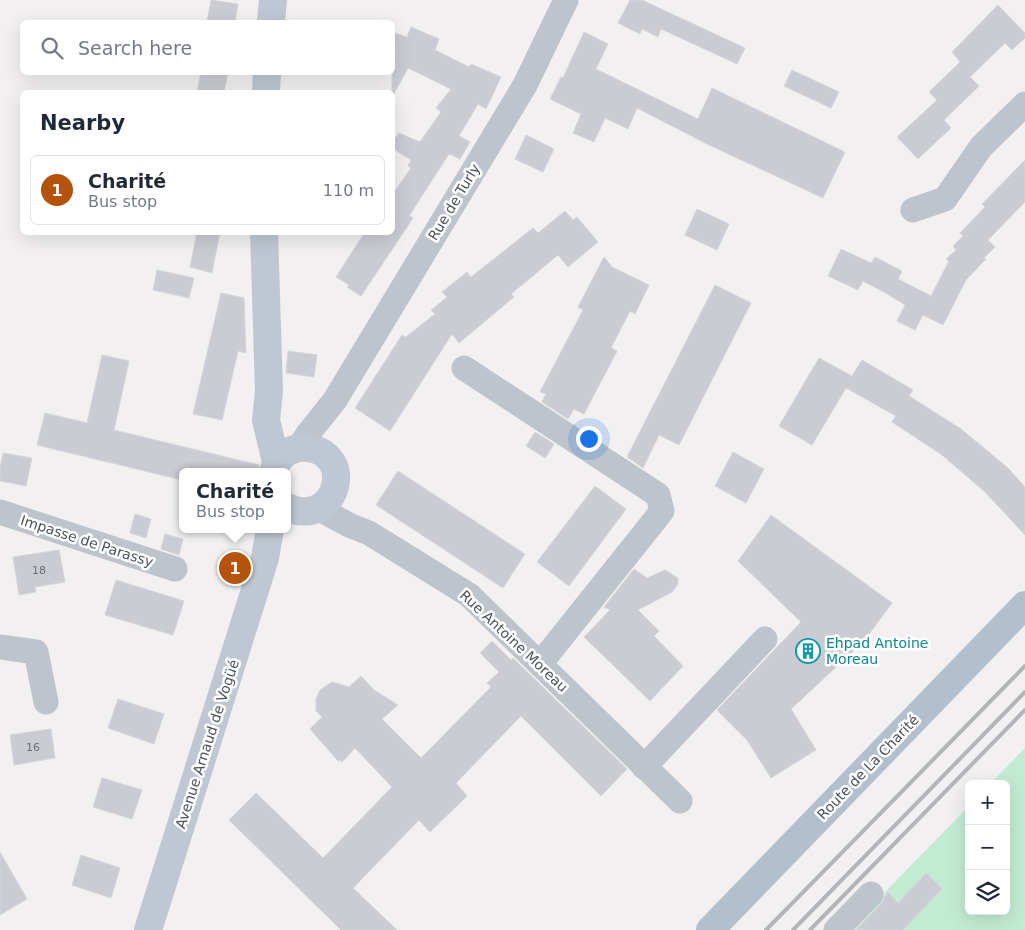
<!DOCTYPE html>
<html lang="en">
<head>
<meta charset="utf-8">
<style>
  :root { --surface:#fff; --page:#f6f6f7; --text:#1f2937; --muted:#747a83; --line:#e0e1e3; --accent:#b45309 }
  body { margin:0; font-family:"DejaVu Sans",sans-serif; background:var(--page); color:var(--text) }
  .controls { position:absolute; right:15px; bottom:15px; display:grid; overflow:hidden; border-radius:8px; box-shadow:0 5px 20px #0002 }
  .controls button { width:45px; height:45px; display:grid; place-items:center; padding:0; border:0; border-bottom:1px solid var(--line); background:var(--surface); color:var(--text); font:25px sans-serif }
  .you { position:absolute; left:588px; top:438px; width:18px; height:18px; margin:-12px; border:4px solid #fff; border-radius:50%; background:#1a73e8; box-shadow:0 0 0 8px #1a73e833 }
  .badge { display:grid; place-items:center; width:32px; height:32px; border-radius:50%; background:var(--accent); color:#fff; font-size:16px; font-weight:700 }
  .pin { position:absolute; translate:-50% -50%; border:2px solid #fff; box-shadow:0 1px 5px #0006 }
  .popup { position:absolute; left:179px; top:468px; width:112px; height:65px; box-sizing:border-box; display:grid; place-content:center; border-radius:8px; background:var(--surface); filter:drop-shadow(0 1px 4px #0005); font-size:16px; white-space:nowrap; color:var(--muted) }
  .popup b { font-size:19px; color:var(--text) }
  .popup::after { content:''; position:absolute; left:50%; top:100%; margin-left:-10px; border:10px solid transparent; border-top-color:var(--surface) }
  .list { margin:0; padding:0; list-style:none }
  h2 { display:flex; justify-content:space-between; align-items:center; height:65px; margin:0; padding:0 20px; font-size:21px }
  h2 small { font-size:16px; font-weight:400; color:var(--muted) }
  .list li { display:grid; grid-template-columns:32px 1fr auto; gap:15px; align-items:center; box-sizing:border-box; height:70px; margin:0 10px 10px; padding:0 10px; border:1px solid var(--line); border-radius:8px }
  .list b { display:block; font-size:19px; white-space:nowrap }
  .list p { margin:0; font-size:16px; white-space:nowrap; color:var(--muted) }
  .list em { font-size:16px; font-style:normal; color:var(--muted) }
  .icon { flex:none; width:28px; height:28px; fill:none; stroke:currentColor; stroke-width:2; stroke-linecap:round; stroke-linejoin:round }
  .map { position:relative; flex:none; width:1025px; height:930px; overflow:hidden }
  .search { position:absolute; background:var(--surface); box-shadow:0 5px 20px #0002; left:20px; top:20px; width:375px; height:55px; display:flex; align-items:center; gap:12px; box-sizing:border-box; padding:0 18px; border-radius:8px; color:var(--muted); font-size:19px }
  .panel { position:absolute; background:var(--surface); box-shadow:0 5px 20px #0002; left:20px; top:90px; width:375px; height:145px; border-radius:8px }
  .map>svg:first-child { display:block }
  .green { fill:#c3ebd2 }
  .building { fill:#cbccd2; stroke:#d4d6db }
  .lines { fill:none; stroke-linecap:round; stroke-linejoin:round }
  .street { stroke:#bdc4cb; stroke-width:25 }
  .secondary { stroke:#bfc8d2; stroke-width:28 }
  .primary { stroke:#b2bfcc; stroke-width:28 }
  .rail { stroke:#b3b5b9; stroke-width:4 }
  .labels { text-anchor:middle; stroke-width:5; stroke-linejoin:round; paint-order:stroke }
  .number-label { font-size:11px; fill:#6a717a }
  .street-label { font-size:14px; fill:#4a535c; stroke:#fff }
  .culture-label { font-size:14px; fill:#0d838f; stroke:#fff; text-anchor:start }
</style>
</head>
<body>
<div class="map">
<svg width="1025" height="930" viewBox="0 0 1025 930">
  <rect width="100%" height="100%" fill="#f2f0f0"/>
  <path class="green" d="M1025 748V930H848L969 806V911H1006V784H990Z"/>
  <g class="building">
    <path d="M211 0 238 4 235 22H207Z"/>
    <path d="M630 0H642L745 48 737 64 661 29 658 37 642 29 640 34 618 23Z"/>
    <path d="M998 5 1025 33V38L1012 50 1005 43 970 77 979 86 944 120 951 128 918 159 897 137 937 100 929 92 960 62 952 52Z"/>
    <path d="M411 27 439 39 435 50 469 67 471 64 501 77 486 109 478 104 459 136 470 142 460 159 449 154 409 216 413 218 361 296 347 287 349 285 336 277 365 232H392V195L411 168 408 166 411 160 392 148V143L399 133 420 142 441 112 436 108 451 89 408 68 392 97V32L407 37Z"/>
    <path d="M584 32 608 44 596 69 698 119 712 88 845 152 823 198 707 144 637 108 628 129 605 118 594 142 573 133 581 114 550 99 561 77 563 78Z"/>
    <path d="M792 70 839 92 831 108 784 86Z"/>
    <path d="M201 72H228L224 92H197Z"/>
    <path d="M526 135 554 149 543 172 515 159Z"/>
    <path d="M1025 160V202L988 240 995 247 984 258 986 259 966 280 943 325 923 315 915 330 897 321 905 305 884 292 863 281 858 290 828 276 841 249 871 263 875 257 902 271 898 279 931 296 949 261 946 259 956 250 953 246 963 236 960 233 985 207 982 204Z"/>
    <path d="M697 209 729 224 717 250 685 235Z"/>
    <path d="M565 211 573 220 577 217 598 242 568 267 558 255 511 294 514 297 459 343 452 334 390 431 355 408 402 335 406 337 435 314 431 310 447 297 442 292 467 272 471 277 533 228 538 233Z"/>
    <path d="M197 232H220L212 273 190 267Z"/>
    <path d="M604 257 612 267 649 285 635 314 630 311 611 348 617 351 584 414 574 409 568 419 542 402 546 394 540 392 583 310 578 307Z"/>
    <path d="M157 270 194 278 189 298 153 290Z"/>
    <path d="M715 285 751 303 679 445 659 435 643 468 627 457Z"/>
    <path d="M221 293 244 298 246 353 238 351 222 420 193 414Z"/>
    <path d="M288 351 317 355 314 377 286 373Z"/>
    <path d="M102 355 129 361 114 430 259 465 258 472H182V480L37 445 45 413 87 423Z"/>
    <path d="M819 358 852 376 862 360 913 390 909 396 961 429 1008 468 1025 487V535L984 491 942 455 892 422 896 416 846 388 812 445 779 426Z"/>
    <path d="M535 432 554 444 545 458 526 446Z"/>
    <path d="M733 452 764 469 746 503 715 486Z"/>
    <path d="M3 453 32 458 26 486 0 481V467Z"/>
    <path d="M398 471 525 554 503 588 376 505Z"/>
    <path d="M595 486 626 509 569 586 537 562Z"/>
    <path d="M135 514 151 519 146 538 130 533Z"/>
    <path d="M771 515 892 603 864 641 791 709 816 750 771 778 747 740 717 710 801 622 738 561Z"/>
    <path d="M165 534 183 539 179 555 161 549Z"/>
    <path d="M59 550 65 582 35 587 36 592 19 595 13 557Z"/>
    <path d="M634 569 647 578 665 570 678 578V584L672 592 638 610 659 631 654 636 683 666 650 701 584 637 610 610 604 607Z"/>
    <path d="M116 580 184 601 173 635 105 615Z"/>
    <path d="M492 641 511 660 513 658 627 769 601 796 521 716 456 783 467 796 430 832 419 820 353 888 397 930H341L229 820 256 793 323 858 392 787 355 748 342 762 340 760 338 761 310 729 322 717 316 711V699L320 690 332 682 349 687 361 676 374 690 398 705 382 719 421 758 491 687 487 683 499 672 480 653Z"/>
    <path d="M118 699 164 714 154 744 108 728Z"/>
    <path d="M51 729 55 758 14 765 10 735Z"/>
    <path d="M102 778 142 790 132 819 93 807Z"/>
    <path d="M0 852 27 899 0 915Z"/>
    <path d="M81 855 120 868 111 898 72 885Z"/>
    <path d="M926 873 942 889 903 930H856L881 904 888 892 898 903Z"/>
  </g>
  <g class="lines">
    <g class="street">
      <path d="M913 210 945 199 981 147 1025 104"/>
      <path d="M464 368 658 495 662 511 540 664"/>
      <path d="M300 447 307 435 335 400 525 85 566 0"/>
      <path d="M318 508 349 525 369 533 469 595 680 801"/>
      <path d="M0 512 175 569"/>
      <path d="M0 647 36 652 46 702"/>
      <path d="M644 767 765 639"/>
      <path d="M836 930 871 894"/>
    </g>
    <g class="secondary">
      <path d="M271 22 273 0"/>
      <path d="M266 92 267 72"/>
      <path d="M264 232 269 391 266 420 276 462"/>
      <path d="M273 472C285 431 345 446 335 486 333 495 328 502 320 507 311 513 297 513 288 507"/>
      <path d="M148 930 265 558 270 529"/>
    </g>
    <path class="primary" d="M710 930 1025 605"/>
    <g class="rail">
      <path d="M766 930 1025 666"/>
      <path d="M793 930 1025 692"/>
      <path d="M810 930 1025 710"/>
    </g>
  </g>
  <defs>
    <symbol id="building-ring" viewBox="-11 -11 22 22"><circle r="9.5" fill="#fff" stroke="#0f9aa8" stroke-width="1.5"/><path d="M-4-6H4V6H1V3H-1V6H-4ZM-2.5-4.3h1.7v1.8h-1.7ZM.8-4.3h1.7v1.8H.8ZM-2.5-1h1.7V.8h-1.7ZM.8-1h1.7V.8H.8Z" fill="#0f9aa8"/></symbol>
  </defs>
  <g fill-rule="evenodd">
    <use href="#building-ring" x="794" y="637" width="28" height="28"/>
  </g>
  <g class="labels">
    <g class="number-label">
      <text x="39" y="574">18</text>
      <text x="33" y="751">16</text>
    </g>
    <g class="street-label">
      <text transform="translate(454 202) rotate(-59)" y="5">Rue de Turly</text>
      <text transform="translate(87 541) rotate(18)" y="5">Impasse de Parassy</text>
      <text transform="translate(514 641) rotate(43)" y="5">Rue Antoine Moreau</text>
      <text transform="translate(207 744) rotate(-72)" y="5">Avenue Arnaud de Vogüé</text>
      <text transform="translate(868 767) rotate(-46)" y="5">Route de La Charité</text>
    </g>
    <g class="culture-label">
      <text x="826" y="648">Ehpad Antoine<tspan x="826" dy="16">Moreau</tspan></text>
    </g>
  </g>
</svg>
<div class="controls">
<button>+</button>
<button>−</button>
<button><svg class="icon" aria-label="layers" viewBox="0 0 24 24"><path d="M12 4l9 5-9 5-9-5zM3 14l9 5 9-5"/></svg></button>
</div>
<div class="you"></div>
<div class="pin badge" style="left:235px;top:568px">1</div>
<div class="popup"><b>Charité</b>Bus stop</div>
<div class="search"><svg class="icon" aria-label="search" viewBox="0 0 24 24"><circle cx="10" cy="10" r="6"/><path d="M15 15l6 6"/></svg>Search here</div>
<section class="panel">
<h2>Nearby<small></small></h2>
<ul class="list">
<li><span class="badge">1</span><div><b>Charité</b><p>Bus stop</p></div><em>110 m</em></li>
</ul>
</section>
</div>
</body>
</html>
